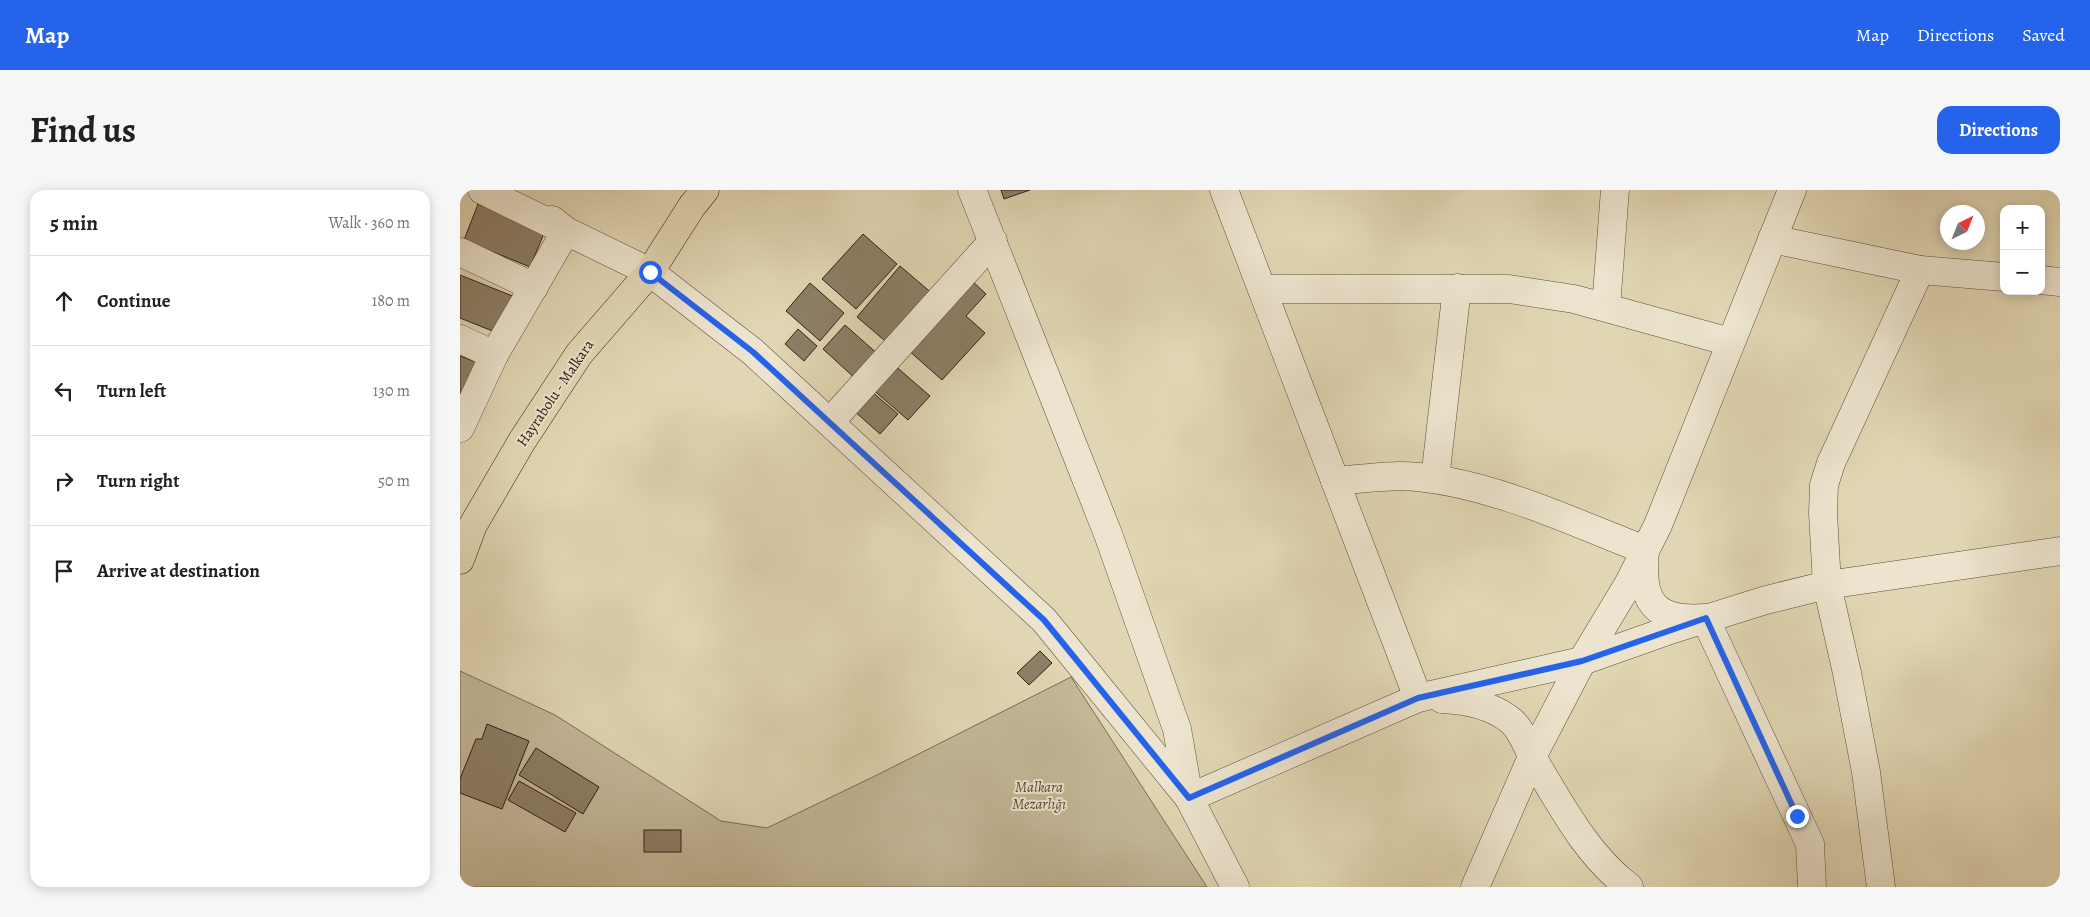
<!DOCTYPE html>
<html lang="en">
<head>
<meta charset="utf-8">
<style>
  :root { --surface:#fff; --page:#f6f6f6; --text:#202124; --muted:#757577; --line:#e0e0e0; --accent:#2563eb }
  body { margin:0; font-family:Alegreya,serif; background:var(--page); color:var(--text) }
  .controls { position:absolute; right:15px; top:15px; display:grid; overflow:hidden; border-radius:10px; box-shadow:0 2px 12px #0003 }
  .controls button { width:45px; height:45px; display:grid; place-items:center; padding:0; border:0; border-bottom:1px solid var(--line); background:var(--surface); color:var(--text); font:25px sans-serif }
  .compass { position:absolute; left:1480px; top:15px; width:45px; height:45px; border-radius:50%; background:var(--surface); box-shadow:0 2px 12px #0003; rotate:43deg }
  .stop { position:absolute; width:15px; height:15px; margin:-11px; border:4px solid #2563eb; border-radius:50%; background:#fff }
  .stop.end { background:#2563eb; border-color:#fff; box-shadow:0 1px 5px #0008 }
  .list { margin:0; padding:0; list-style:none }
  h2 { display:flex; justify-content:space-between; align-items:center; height:65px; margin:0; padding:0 20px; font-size:21px }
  h2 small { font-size:16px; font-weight:400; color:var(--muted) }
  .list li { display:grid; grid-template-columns:32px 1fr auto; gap:15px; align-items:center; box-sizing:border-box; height:90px; padding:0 20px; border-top:1px solid var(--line) }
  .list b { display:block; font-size:19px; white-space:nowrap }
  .list em { font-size:16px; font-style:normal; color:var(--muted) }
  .icon { flex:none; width:28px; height:28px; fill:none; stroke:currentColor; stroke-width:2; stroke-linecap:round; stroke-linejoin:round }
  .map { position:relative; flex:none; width:1600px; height:697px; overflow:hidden; border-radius:15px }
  header { display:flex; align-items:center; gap:30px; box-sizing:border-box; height:70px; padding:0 25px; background:var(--accent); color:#fff }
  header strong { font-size:24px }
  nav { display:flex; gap:28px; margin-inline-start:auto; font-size:18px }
  .intro { display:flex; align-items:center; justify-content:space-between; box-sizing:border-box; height:120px; padding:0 30px }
  h1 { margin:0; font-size:35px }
  .button { padding:12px 22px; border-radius:15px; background:var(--accent); color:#fff; font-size:18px; font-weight:700 }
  main { display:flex; gap:30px; padding:0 30px }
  aside { flex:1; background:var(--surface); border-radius:15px; box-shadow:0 2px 12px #0003 }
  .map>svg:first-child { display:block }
  .green { fill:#c3b798; stroke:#7a6c56 }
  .building { fill:#8d7f67; stroke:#322015 }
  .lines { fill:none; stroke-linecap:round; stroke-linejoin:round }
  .minor-casing { stroke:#5e4e3c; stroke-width:29 }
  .major-casing { stroke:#322015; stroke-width:29 }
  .minor { stroke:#ece4ce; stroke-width:28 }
  .major { stroke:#e1d6b3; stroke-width:28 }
  .route { stroke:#2563eb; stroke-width:6 }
  .labels { text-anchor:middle; stroke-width:4; stroke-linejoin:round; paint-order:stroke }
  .street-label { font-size:15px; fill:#322015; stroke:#ece4ce }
  .park-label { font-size:15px; font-style:italic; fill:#564636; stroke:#ece4ce }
</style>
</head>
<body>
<header>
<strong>Map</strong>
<nav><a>Map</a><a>Directions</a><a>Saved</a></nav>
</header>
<div class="intro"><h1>Find us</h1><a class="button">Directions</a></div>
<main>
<aside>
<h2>5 min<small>Walk · 360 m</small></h2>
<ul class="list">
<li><svg class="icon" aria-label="ahead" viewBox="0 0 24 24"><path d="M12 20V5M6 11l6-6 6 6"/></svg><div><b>Continue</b></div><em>180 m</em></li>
<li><svg class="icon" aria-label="left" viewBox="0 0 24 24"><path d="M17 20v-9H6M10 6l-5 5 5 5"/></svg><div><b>Turn left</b></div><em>130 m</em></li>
<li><svg class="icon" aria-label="right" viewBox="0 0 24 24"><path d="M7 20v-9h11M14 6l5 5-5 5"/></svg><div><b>Turn right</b></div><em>50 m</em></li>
<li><svg class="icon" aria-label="arrive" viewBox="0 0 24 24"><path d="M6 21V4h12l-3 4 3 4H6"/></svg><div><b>Arrive at destination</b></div></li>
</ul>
</aside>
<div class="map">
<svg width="1600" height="697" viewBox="0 0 1600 697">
  <rect width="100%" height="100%" fill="#e1d6b3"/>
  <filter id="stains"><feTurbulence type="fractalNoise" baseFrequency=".004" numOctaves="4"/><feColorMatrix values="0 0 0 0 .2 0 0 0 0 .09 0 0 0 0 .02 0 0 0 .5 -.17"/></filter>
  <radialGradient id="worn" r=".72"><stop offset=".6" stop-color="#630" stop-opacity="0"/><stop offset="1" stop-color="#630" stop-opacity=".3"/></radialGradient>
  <path class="green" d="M0 481 95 525 261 631 307 638 417 585 611 487 747 697H0Z"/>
  <g class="building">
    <path d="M541 0H570L544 9Z"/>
    <path d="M18 14 85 41 70 77 4 50Z"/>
    <path d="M403 44 437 74 396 119 362 89Z"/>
    <path d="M440 76 474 105 431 156 397 127Z"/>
    <path d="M0 85 55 107 40 144 0 128Z"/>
    <path d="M510 89 526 104 506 126 525 143 482 190 447 159Z"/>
    <path d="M350 93 384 123 360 151 326 121Z"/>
    <path d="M385 135 420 166 398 191 363 159Z"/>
    <path d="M338 139 357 156 344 171 325 154Z"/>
    <path d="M0 166 21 174 0 208Z"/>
    <path d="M433 174 470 206 448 230 411 198Z"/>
    <path d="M411 201 438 224 420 244 393 220Z"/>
    <path d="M580 461 592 473 569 495 557 483Z"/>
    <path d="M27 534 69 551 42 619 0 603V589L16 549H22Z"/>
    <path d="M76 558 139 597 123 624 59 585Z"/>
    <path d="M59 591 116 623 105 642 48 610Z"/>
    <rect x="184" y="640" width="37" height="22"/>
  </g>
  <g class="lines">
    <defs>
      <g id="minor">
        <path d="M22 0 190 82 293 162 584 430 729 608 958 508 1122 471 1207 441 1306 410 1367 395 1600 361"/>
        <path d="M512 0 648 344 717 539 729 608 775 697"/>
        <path d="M764 0 958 508"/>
        <path d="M1312 49 1460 80 1544 87"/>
        <path d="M0 62 74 97"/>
        <path d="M1581 90 1600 92"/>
        <path d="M802 99H1049L1114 109 1270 152"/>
        <path d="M1146 117 1155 0"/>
        <path d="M0 149 34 165"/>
        <path d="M370 232 533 51"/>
        <path d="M0 238 34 165 106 41 92 30"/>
        <path d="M975 289 997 98"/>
        <path d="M875 291C902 289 931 284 958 287 1036 295 1112 332 1185 360 1180 410 1192 432 1245 428L1350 654 1352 697"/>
        <path d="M982 509C1005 510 1031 515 1050 530 1063 540 1067 558 1075 572 1102 617 1127 665 1169 697"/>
        <path d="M1015 697 1072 567 1122 471 1169 393 1198 335 1332 0"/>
        <path d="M1421 697 1406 582 1387 483 1367 395 1363 323 1364 295 1371 273 1460 80"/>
      </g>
      <path id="major" d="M0 370 13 335 62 251 119 164 190 82 232 16 245 0"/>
    </defs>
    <use href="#minor" class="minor-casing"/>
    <use href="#major" class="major-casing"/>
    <use href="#minor" class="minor"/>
    <use href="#major" class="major"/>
  </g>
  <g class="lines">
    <path class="route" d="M190 82 293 162 584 430 729 608 958 508 1122 471 1246 428 1337 626"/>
  </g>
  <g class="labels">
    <g class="street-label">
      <text transform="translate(95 203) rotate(-56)" y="5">Hayrabolu - Malkara</text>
    </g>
    <g class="park-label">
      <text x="579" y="602">Malkara<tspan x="579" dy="17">Mezarlığı</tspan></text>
    </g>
  </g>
  <rect width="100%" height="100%" filter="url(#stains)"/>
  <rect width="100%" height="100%" fill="url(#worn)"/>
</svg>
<div class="controls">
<button>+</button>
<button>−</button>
</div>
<svg class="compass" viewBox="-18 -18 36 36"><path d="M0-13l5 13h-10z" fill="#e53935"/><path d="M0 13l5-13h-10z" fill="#757577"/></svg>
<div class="stop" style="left:190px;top:82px"></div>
<div class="stop end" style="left:1337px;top:626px"></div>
</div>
</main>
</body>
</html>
